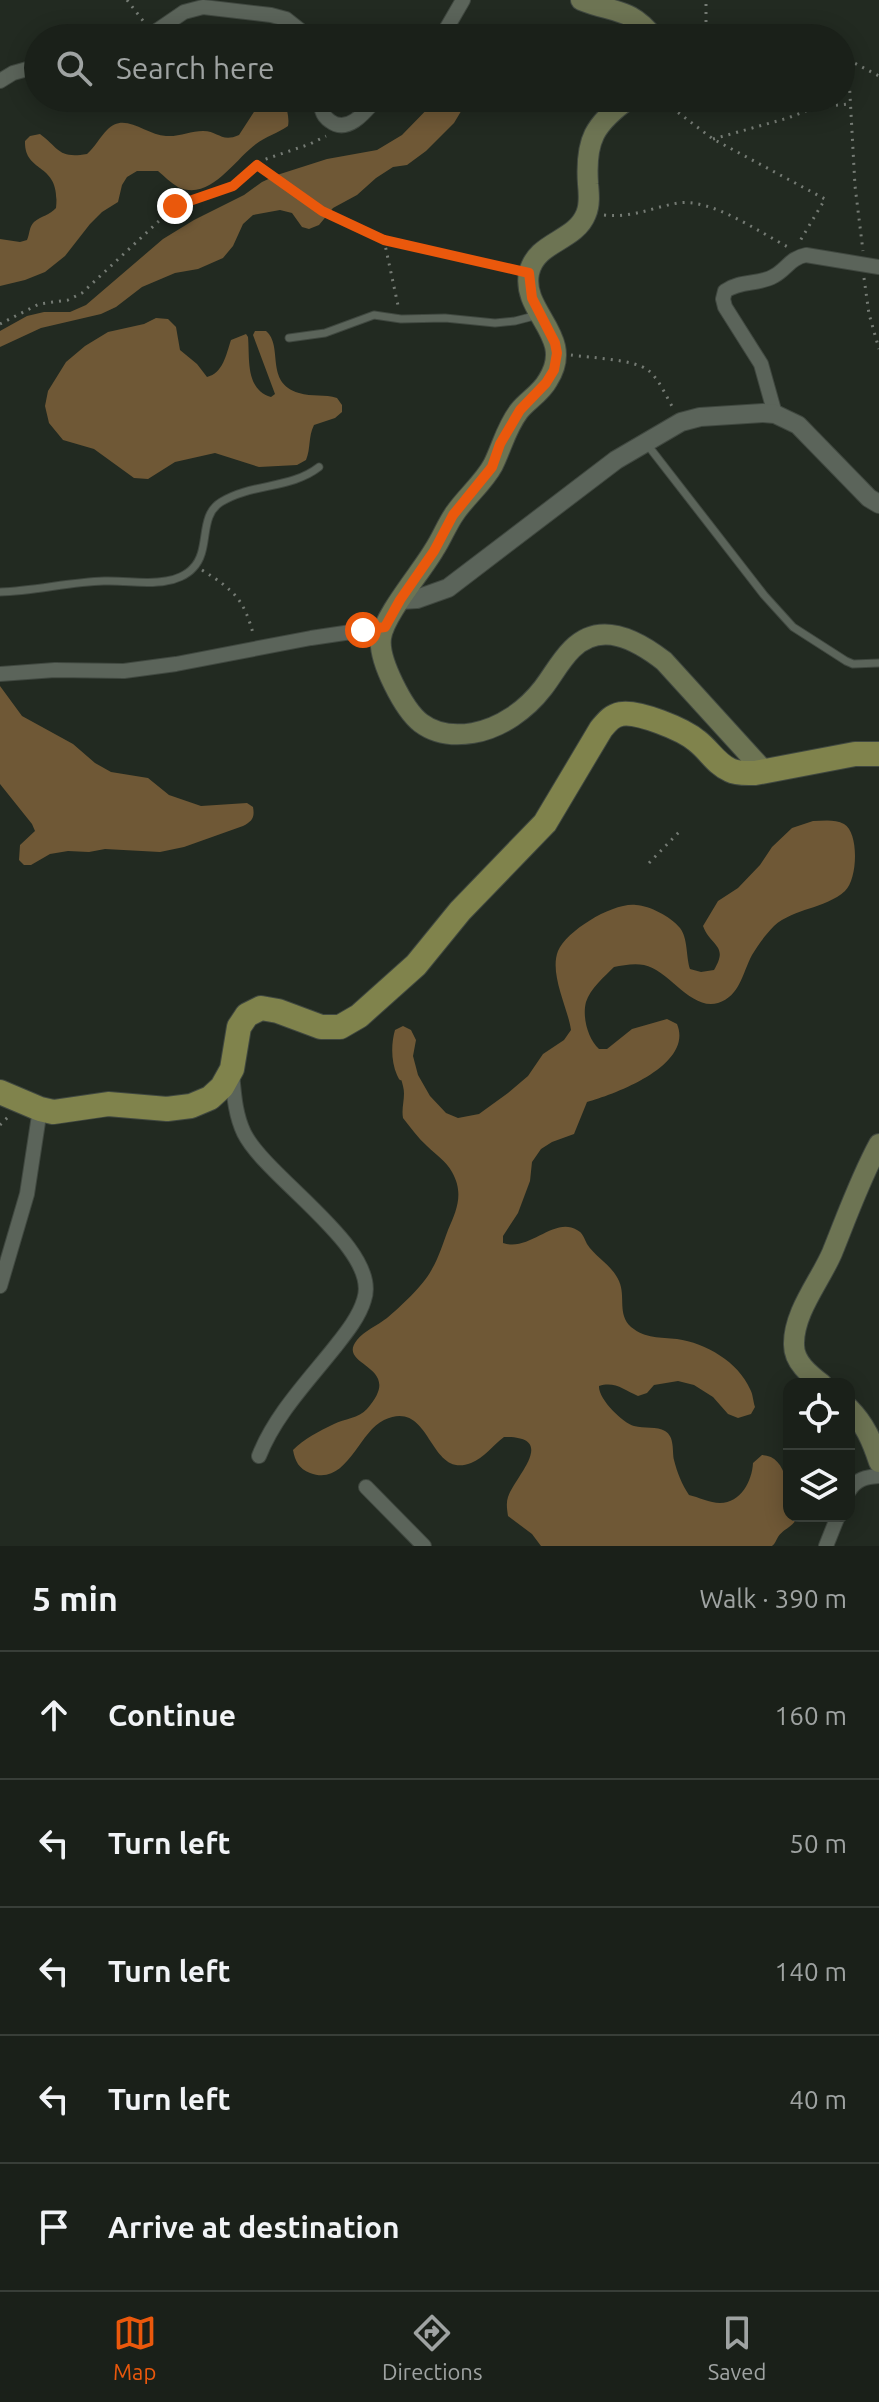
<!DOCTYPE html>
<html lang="en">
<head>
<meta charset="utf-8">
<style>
  :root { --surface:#1a2019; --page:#272d26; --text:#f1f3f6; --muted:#9fa3a2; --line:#383e38; --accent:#ea580c }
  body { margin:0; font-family:Ubuntu,sans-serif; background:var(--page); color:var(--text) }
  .controls { position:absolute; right:24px; bottom:24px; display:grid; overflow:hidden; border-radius:16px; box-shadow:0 4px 20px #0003 }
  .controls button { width:72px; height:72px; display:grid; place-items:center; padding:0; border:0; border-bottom:2px solid var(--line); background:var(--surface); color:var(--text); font:40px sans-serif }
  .stop { position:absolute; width:24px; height:24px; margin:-18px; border:6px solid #ea580c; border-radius:50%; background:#fff }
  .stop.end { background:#ea580c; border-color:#fff; box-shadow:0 2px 8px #0008 }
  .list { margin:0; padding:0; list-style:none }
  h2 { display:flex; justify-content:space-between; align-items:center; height:104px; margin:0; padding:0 32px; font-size:34px }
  h2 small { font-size:26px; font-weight:400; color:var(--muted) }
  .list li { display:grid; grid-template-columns:52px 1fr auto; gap:24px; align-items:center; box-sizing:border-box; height:128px; padding:0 32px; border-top:2px solid var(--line) }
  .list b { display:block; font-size:30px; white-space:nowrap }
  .list em { font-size:26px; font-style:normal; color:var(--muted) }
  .icon { flex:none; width:44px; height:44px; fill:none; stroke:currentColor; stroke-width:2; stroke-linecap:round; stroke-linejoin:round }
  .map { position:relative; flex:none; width:879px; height:1546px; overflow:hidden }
  .search { position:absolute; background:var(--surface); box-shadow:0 4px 20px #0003; left:24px; right:24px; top:24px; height:88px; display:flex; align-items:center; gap:20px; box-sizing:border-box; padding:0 28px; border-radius:44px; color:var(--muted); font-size:30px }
  .sheet { height:744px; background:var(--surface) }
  nav { display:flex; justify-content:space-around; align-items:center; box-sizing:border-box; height:112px; border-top:2px solid var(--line); background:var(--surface); font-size:22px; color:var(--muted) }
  nav a { display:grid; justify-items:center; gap:4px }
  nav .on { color:var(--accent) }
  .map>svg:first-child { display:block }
  .forest { fill:#6f5836 }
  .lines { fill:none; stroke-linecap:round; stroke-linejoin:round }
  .service-casing { stroke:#404840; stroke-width:9 }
  .minor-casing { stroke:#404840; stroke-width:16 }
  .tertiary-casing { stroke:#404840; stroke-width:20 }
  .secondary-casing { stroke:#404840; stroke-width:22 }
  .primary-casing { stroke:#404840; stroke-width:26 }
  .path { stroke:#757b74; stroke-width:3; stroke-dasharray:2 6; stroke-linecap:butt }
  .service { stroke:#5b645a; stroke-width:7 }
  .minor { stroke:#5b645a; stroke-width:14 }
  .tertiary { stroke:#5b645a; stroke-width:18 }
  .secondary { stroke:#6d7453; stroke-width:20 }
  .primary { stroke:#80834c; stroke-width:24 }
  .route { stroke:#ea580c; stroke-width:10 }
</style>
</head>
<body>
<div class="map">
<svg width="879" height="1546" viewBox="0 0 879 1546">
  <rect width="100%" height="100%" fill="#222a21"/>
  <g class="forest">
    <path d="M263 98H286C285 108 290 116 288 126 278 133 265 137 256 144 235 159 210 202 178 187 171 183 164 176 158 171H137L127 177 122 185 118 202 102 212 90 224 65 256 45 272 25 280 0 286V239L20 242 27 240C30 233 29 227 34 222 41 216 50 215 56 208 61 161 24 175 25 141L30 136 40 134C59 148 58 159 87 154 95 147 100 137 107 130 124 111 146 135 166 136 179 137 191 131 203 131 219 131 221 143 239 135Z"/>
    <path d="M438 98H478L463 108 454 123 426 151 407 165 393 167 376 178 357 195 333 208 319 225 309 229 302 227 292 213 280 210 253 215 243 224 233 246 223 258 198 269 175 273 142 287 116 307 101 314 41 328 0 347V331L27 316 44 312H70L86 305 163 239 194 220 244 195 262 182 277 175 327 159 377 150 402 135Z"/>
    <path d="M156 318 168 319 176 327 180 350 197 364 207 377C223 373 226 355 231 340L246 334 248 337C250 359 245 389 271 397L275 394 253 335 255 331H266C284 346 264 383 299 393 312 397 325 394 337 398L342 405V412L335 418 314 425C308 437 311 448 306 460L297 465 259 467 215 453 175 462 148 479 134 478 94 449 63 440 49 423 45 406 48 391 66 362 85 346 108 332 144 324Z"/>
    <path d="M0 686 22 716 73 744 95 763 111 772 148 778 169 795 201 806 247 803 253 807C255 818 252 821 243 826L184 847 160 852 105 849 89 852 68 851 50 854 31 865H24L19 860 20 845 35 831 32 824 0 784Z"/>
    <path d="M813 821C823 821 835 819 844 824 859 832 858 879 845 891 825 909 794 908 774 926 766 934 758 945 752 955 742 974 740 996 718 1003 691 1011 669 970 644 965 635 963 623 965 614 967 605 976 590 989 586 1002 582 1017 588 1039 599 1049H607L632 1029 667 1019 677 1024C694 1065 616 1094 587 1102L574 1134 552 1142 541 1149 532 1162 530 1181 518 1213 503 1236V1243C530 1252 554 1216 577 1230 583 1233 584 1238 587 1244 596 1258 612 1265 619 1281 626 1297 617 1314 631 1327 646 1339 660 1337 677 1339 706 1343 738 1362 750 1389 753 1394 753 1401 755 1407L751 1414 738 1418 728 1414 713 1397 694 1385 678 1381 654 1385 647 1393 638 1396C624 1390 615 1381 599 1386 598 1399 623 1423 634 1426 644 1429 657 1426 665 1431 675 1437 672 1451 674 1460 677 1472 682 1485 689 1495 698 1497 710 1503 720 1503 741 1503 752 1481 753 1463L762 1455C789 1456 789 1496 789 1516H798C794 1527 784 1528 778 1537 776 1540 775 1544 772 1546H541L532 1534 508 1516C507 1509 506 1503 508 1497 515 1476 559 1436 504 1437 493 1445 484 1458 471 1463 428 1480 432 1397 384 1420 358 1432 347 1487 310 1473 299 1469 295 1461 293 1450 304 1439 319 1431 334 1424 344 1419 359 1418 367 1409 407 1364 335 1367 357 1340 364 1331 378 1325 387 1318 401 1306 423 1286 432 1269 439 1257 443 1243 448 1230 457 1210 464 1193 452 1172 446 1161 436 1155 427 1146 418 1138 411 1128 403 1118 401 1107 406 1097 403 1086 400 1074 402 1086 397 1075 391 1061 391 1044 395 1030L403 1026 411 1030 416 1040 413 1056 418 1075 430 1096 446 1113 458 1118 479 1114 508 1093 528 1076 543 1054 564 1040 571 1030C568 1008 549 974 558 951 567 930 614 902 636 905 650 906 670 916 680 928 688 938 686 957 690 969L701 972 714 970C729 945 711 947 703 926L718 901 738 888 760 865 772 847 792 828Z"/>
  </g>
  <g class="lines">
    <defs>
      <g id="service">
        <path d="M289 338 325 333 374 315 401 319 445 318 495 323 515 321 538 315"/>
        <path d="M646 443 764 595 793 627 846 661 853 664 879 663"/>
        <path d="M0 592C35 591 69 582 104 581 125 580 146 585 166 581 175 580 187 575 193 568 211 550 198 516 221 502 252 483 291 489 319 467"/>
      </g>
      <g id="minor">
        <path d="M146 38 184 12 203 7 271 15 286 19 310 38"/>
        <path d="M441 38 463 0"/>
        <path d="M0 81 13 73 38 66"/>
        <path d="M322 98C321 108 321 115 330 121 348 135 366 111 377 98"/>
        <path d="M775 414 761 364 725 307 723 299 725 291C741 280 759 285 774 276 787 269 790 258 806 255L879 267"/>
        <path d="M0 674 55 670 124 671 176 664 311 638 385 627"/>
        <path d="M232 1073C234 1094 235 1114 244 1133 267 1179 382 1249 364 1300 359 1317 346 1333 335 1347 308 1381 275 1415 259 1456"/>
        <path d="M0 1286 27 1194 40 1109"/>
        <path d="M366 1487 424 1546"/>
        <path d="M849 1491C856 1479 866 1477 879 1476"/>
        <path d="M826 1546 838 1516"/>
      </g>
      <path id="tertiary" d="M400 600 417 599 448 588 616 460 681 422 700 417 763 413 775 414 798 425 869 498 879 504"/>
      <g id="secondary">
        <path d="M581 0C612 13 631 7 654 38"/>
        <path d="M630 98C594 124 585 140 588 184 589 194 590 205 586 214 575 242 536 241 529 273 521 313 576 336 548 380 541 393 528 400 519 411 506 428 502 447 493 465 484 482 466 497 455 513 447 524 442 538 434 550 422 571 384 615 381 638 378 660 404 710 421 723 437 735 455 736 473 733 501 728 526 710 543 688 553 675 560 661 572 649 601 620 637 640 664 661L765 772"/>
        <path d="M822 1384C809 1374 794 1362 794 1345 793 1313 820 1281 832 1253 847 1216 860 1179 879 1144"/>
        <path d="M849 1408C865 1424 872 1441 879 1462"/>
      </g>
      <path id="primary" d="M0 1092 40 1109 53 1112 108 1104 167 1109 191 1106 210 1098 222 1087 232 1069 239 1027 247 1015 261 1008 278 1011 321 1027H340L359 1016 416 965 460 911 545 823 601 729C607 722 611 716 621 714 638 711 683 729 697 741 709 750 716 764 730 770 738 774 747 773 755 773L855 754H879"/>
    </defs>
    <use href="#service" class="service-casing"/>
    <use href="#minor" class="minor-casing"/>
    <use href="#tertiary" class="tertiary-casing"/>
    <use href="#secondary" class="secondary-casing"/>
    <use href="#primary" class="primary-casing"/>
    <g class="path">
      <path d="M127 0 144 22"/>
      <path d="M706 38V0"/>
      <path d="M841 56 879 76"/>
      <path d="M848 59 855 186 863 251"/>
      <path d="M659 98 713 139 825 199 800 241"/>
      <path d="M713 139 788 118 816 107 850 104"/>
      <path d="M257 166 322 211 384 240 514 269"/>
      <path d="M604 215C633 218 650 208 678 203 711 198 759 232 788 247"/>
      <path d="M384 240 399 310"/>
      <path d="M864 278 869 314 879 349"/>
      <path d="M0 324 39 304 68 300 82 293 175 206 205 197 233 186 263 160 310 144 326 136"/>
      <path d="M571 355C591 358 633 359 648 370 659 379 666 396 673 408"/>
      <path d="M202 570C235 591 244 599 254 637"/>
      <path d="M649 863 682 829"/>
      <path d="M0 1125 9 1116"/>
    </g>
    <use href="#service" class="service"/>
    <use href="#minor" class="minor"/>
    <use href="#tertiary" class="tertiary"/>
    <use href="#secondary" class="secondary"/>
    <use href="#primary" class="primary"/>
  </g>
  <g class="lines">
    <path class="route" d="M175 206 233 186 257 165 322 211 384 240 529 273 532 298 555 343 557 353 554 370 546 383 520 410 500 444 492 467 453 515 434 551 400 600 385 627 363 630"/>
  </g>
</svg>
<div class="controls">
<button><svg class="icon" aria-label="locate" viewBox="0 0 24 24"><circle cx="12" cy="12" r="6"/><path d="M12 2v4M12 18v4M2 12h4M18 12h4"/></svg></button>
<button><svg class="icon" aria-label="layers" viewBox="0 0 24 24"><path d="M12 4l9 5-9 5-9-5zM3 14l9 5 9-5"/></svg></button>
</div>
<div class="stop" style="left:363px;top:630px"></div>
<div class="stop end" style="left:175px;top:206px"></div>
<div class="search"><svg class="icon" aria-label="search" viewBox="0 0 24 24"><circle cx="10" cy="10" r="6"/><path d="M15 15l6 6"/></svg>Search here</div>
</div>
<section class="sheet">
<h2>5 min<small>Walk · 390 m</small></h2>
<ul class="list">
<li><svg class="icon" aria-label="ahead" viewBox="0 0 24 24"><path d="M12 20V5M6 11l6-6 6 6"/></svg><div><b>Continue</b></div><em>160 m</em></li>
<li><svg class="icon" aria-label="left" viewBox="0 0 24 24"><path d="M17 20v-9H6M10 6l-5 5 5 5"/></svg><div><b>Turn left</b></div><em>50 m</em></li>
<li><svg class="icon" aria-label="left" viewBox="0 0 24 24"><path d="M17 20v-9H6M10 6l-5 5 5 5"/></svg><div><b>Turn left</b></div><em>140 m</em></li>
<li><svg class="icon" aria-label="left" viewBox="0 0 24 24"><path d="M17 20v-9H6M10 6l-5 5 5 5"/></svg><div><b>Turn left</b></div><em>40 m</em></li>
<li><svg class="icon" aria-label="arrive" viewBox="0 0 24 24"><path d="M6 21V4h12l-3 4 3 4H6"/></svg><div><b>Arrive at destination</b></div></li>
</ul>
</section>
<nav>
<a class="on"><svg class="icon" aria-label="map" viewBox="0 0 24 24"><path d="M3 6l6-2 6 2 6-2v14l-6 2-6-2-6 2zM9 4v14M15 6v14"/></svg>Map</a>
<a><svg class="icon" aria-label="directions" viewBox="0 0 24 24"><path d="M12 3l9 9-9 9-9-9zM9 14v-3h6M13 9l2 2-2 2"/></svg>Directions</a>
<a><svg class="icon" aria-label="saved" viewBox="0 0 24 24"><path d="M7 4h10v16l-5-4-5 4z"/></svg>Saved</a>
</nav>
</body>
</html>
